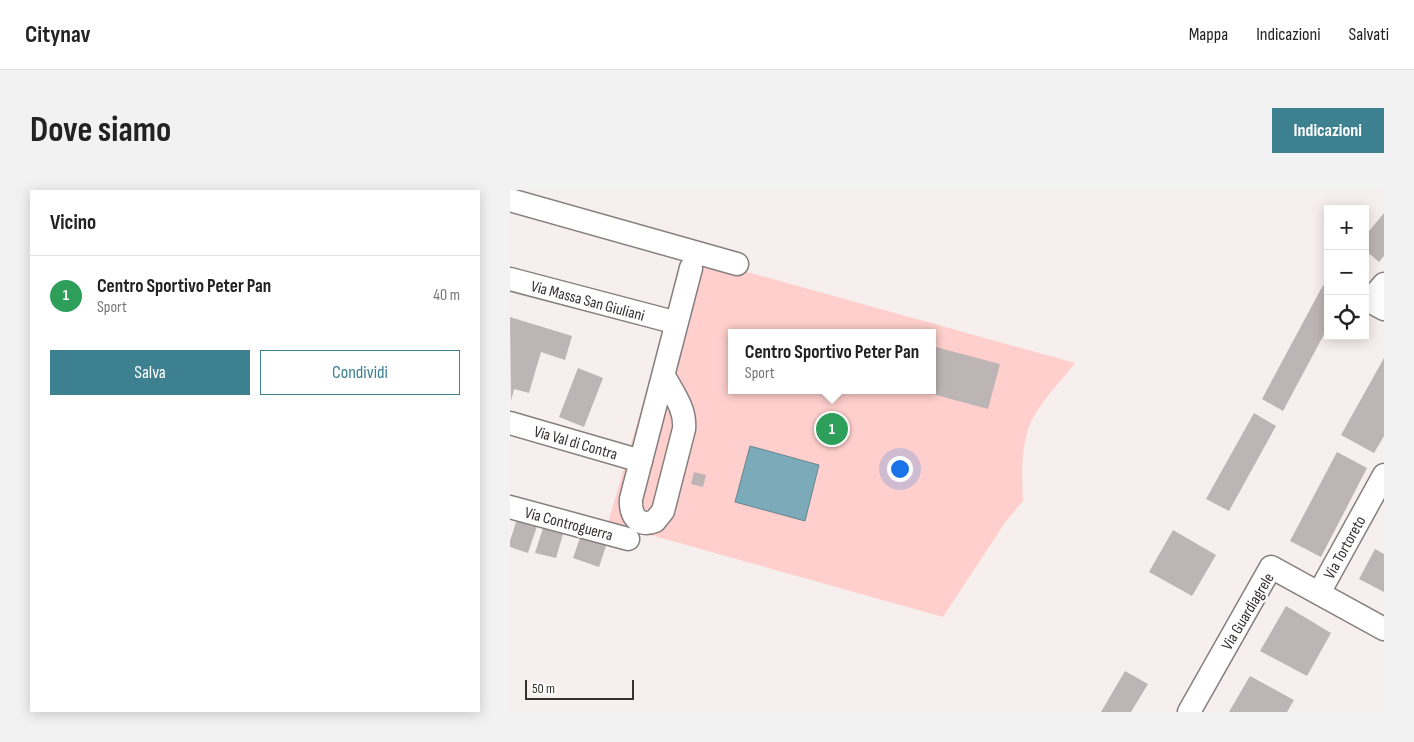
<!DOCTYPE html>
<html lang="it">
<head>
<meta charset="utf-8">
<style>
  :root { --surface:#fff; --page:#f2f2f2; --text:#222; --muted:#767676; --line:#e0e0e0; --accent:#3d8090 }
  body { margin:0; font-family:"Sofia Sans Condensed",sans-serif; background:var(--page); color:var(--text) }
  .controls { position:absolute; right:15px; top:15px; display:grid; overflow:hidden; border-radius:0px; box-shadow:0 2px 12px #0003 }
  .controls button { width:45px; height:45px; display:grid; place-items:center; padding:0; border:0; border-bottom:1px solid var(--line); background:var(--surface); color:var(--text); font:25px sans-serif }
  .scale { position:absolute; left:15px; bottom:12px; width:109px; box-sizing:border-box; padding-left:5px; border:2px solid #343130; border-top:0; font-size:14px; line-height:18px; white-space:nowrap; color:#343130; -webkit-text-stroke:4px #fefefe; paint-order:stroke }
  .you { position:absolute; left:389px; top:278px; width:18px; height:18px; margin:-12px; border:4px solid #fff; border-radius:50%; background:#1a73e8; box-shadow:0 0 0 8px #1a73e833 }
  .badge { display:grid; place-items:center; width:32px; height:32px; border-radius:50%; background:var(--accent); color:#fff; font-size:16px; font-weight:700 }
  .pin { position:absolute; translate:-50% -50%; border:2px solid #fff; box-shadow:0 1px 5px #0006 }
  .popup { position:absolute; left:218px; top:139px; width:208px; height:65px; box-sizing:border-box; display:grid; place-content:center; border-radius:0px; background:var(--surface); filter:drop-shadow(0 1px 4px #0005); font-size:16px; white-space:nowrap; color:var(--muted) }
  .popup b { font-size:19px; color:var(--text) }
  .popup::after { content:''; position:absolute; left:50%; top:100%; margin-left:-10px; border:10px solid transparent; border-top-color:var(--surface) }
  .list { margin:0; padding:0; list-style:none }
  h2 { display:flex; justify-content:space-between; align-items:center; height:65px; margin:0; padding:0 20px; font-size:21px }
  h2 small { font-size:16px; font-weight:400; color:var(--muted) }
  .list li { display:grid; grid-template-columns:32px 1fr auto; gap:15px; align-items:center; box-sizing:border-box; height:80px; padding:0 20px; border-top:1px solid var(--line) }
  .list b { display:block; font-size:19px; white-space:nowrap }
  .list p { margin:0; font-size:16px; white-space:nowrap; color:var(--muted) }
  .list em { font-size:16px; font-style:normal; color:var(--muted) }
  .actions { display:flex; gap:10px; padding:15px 20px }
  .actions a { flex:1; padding:11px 0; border:1px solid var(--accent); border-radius:0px; text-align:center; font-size:18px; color:var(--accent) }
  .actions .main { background:var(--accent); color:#fff }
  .icon { flex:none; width:28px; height:28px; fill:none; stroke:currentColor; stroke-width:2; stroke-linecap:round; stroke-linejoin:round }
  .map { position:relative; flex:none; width:874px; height:522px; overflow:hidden; border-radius:0px }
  header { display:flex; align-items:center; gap:30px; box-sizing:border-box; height:70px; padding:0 25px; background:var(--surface); border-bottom:1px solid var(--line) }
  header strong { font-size:24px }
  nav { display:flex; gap:28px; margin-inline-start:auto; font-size:18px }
  .intro { display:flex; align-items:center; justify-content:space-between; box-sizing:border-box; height:120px; padding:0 30px }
  h1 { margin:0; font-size:35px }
  .button { padding:12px 22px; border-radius:0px; background:var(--accent); color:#fff; font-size:18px; font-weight:700 }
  main { display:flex; gap:30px; padding:0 30px }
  aside { flex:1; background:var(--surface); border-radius:0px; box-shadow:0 2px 12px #0003 }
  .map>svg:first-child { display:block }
  .green { fill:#fecfcc; fill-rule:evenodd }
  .water { fill:#7babb8; stroke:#66868f }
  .building { fill:#bdb5b5 }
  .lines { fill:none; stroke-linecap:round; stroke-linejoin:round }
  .minor-casing { stroke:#867f7f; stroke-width:25 }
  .minor { stroke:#fff; stroke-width:22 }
  .labels { text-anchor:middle; stroke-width:5; stroke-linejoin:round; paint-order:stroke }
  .street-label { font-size:16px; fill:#343130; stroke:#fefefe }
</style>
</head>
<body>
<header>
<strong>Citynav</strong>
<nav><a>Mappa</a><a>Indicazioni</a><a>Salvati</a></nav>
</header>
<div class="intro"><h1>Dove siamo</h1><a class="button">Indicazioni</a></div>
<main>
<aside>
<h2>Vicino<small></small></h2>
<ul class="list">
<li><span class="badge" style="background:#2e9e5b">1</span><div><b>Centro Sportivo Peter Pan</b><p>Sport</p></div><em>40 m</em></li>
</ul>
<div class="actions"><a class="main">Salva</a><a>Condividi</a></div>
</aside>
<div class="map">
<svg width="874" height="522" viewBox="0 0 874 522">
  <rect width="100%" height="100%" fill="#f7efee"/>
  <path class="green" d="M176 65 565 173C552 190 535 207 524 226 510 250 512 284 513 311L496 331 433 427 98 333ZM222 143H422V200H222Z"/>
  <path class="water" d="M240 256 309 275 295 331 225 312Z"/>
  <g class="building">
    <path d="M874 23V66L869 72 855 60V46Z"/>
    <path d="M818 91V137L773 221 752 209 812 97Z"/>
    <path d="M0 127 62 146 55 170 31 162 19 203 4 199 1 211Z"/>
    <path d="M422 156 490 174 478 219 411 201 422 200Z"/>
    <path d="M874 168V246L864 263 831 245Z"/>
    <path d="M68 178 93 188 74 237 49 227Z"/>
    <path d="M744 223 766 236 719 321 696 309Z"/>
    <path d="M827 262 857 278 811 367 780 351Z"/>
    <path d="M184 282 196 285 193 297 181 294Z"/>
    <path d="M7 329 27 336 18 363 0 357V351Z"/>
    <path d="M33 338 53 344 46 368 25 363Z"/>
    <path d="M663 340 706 365 682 406 639 382Z"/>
    <path d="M71 345 97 353 89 377 63 368Z"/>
    <path d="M865 359 874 364V402L849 389Z"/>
    <path d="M776 416 821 443 797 486 750 461Z"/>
    <path d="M615 481 638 494 621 522H591Z"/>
    <path d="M740 486 784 510 777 522H719Z"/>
  </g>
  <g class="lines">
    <defs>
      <g id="minor">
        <path d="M0 10 227 74"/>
        <path d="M0 89 156 130"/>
        <path d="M874 94 859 111 874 119"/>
        <path d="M154 186C163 203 176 219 174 239L153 321 145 331C128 338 120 325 121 309L181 78"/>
        <path d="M0 233 131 271"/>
        <path d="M0 317 118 349"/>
        <path d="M809 403 874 285"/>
        <path d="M679 522 761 377 874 439"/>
      </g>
    </defs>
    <use href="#minor" class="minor-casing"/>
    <use href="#minor" class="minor"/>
  </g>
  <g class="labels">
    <g class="street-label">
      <text transform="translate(78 110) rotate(15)" y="6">Via Massa San Giuliani</text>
      <text transform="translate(66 252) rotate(16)" y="6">Via Val di Contra</text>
      <text transform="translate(59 333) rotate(15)" y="6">Via Controguerra</text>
      <text transform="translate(834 357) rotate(-61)" y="6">Via Tortoreto</text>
      <text transform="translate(737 421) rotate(-59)" y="6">Via Guardiagrele</text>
    </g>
  </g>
</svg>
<div class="controls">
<button>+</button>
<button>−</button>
<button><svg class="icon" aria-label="locate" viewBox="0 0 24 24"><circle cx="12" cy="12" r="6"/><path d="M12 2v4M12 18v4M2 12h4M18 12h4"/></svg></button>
</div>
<div class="scale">50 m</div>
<div class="you"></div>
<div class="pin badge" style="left:322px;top:239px;background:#2e9e5b">1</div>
<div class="popup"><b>Centro Sportivo Peter Pan</b>Sport</div>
</div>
</main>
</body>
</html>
